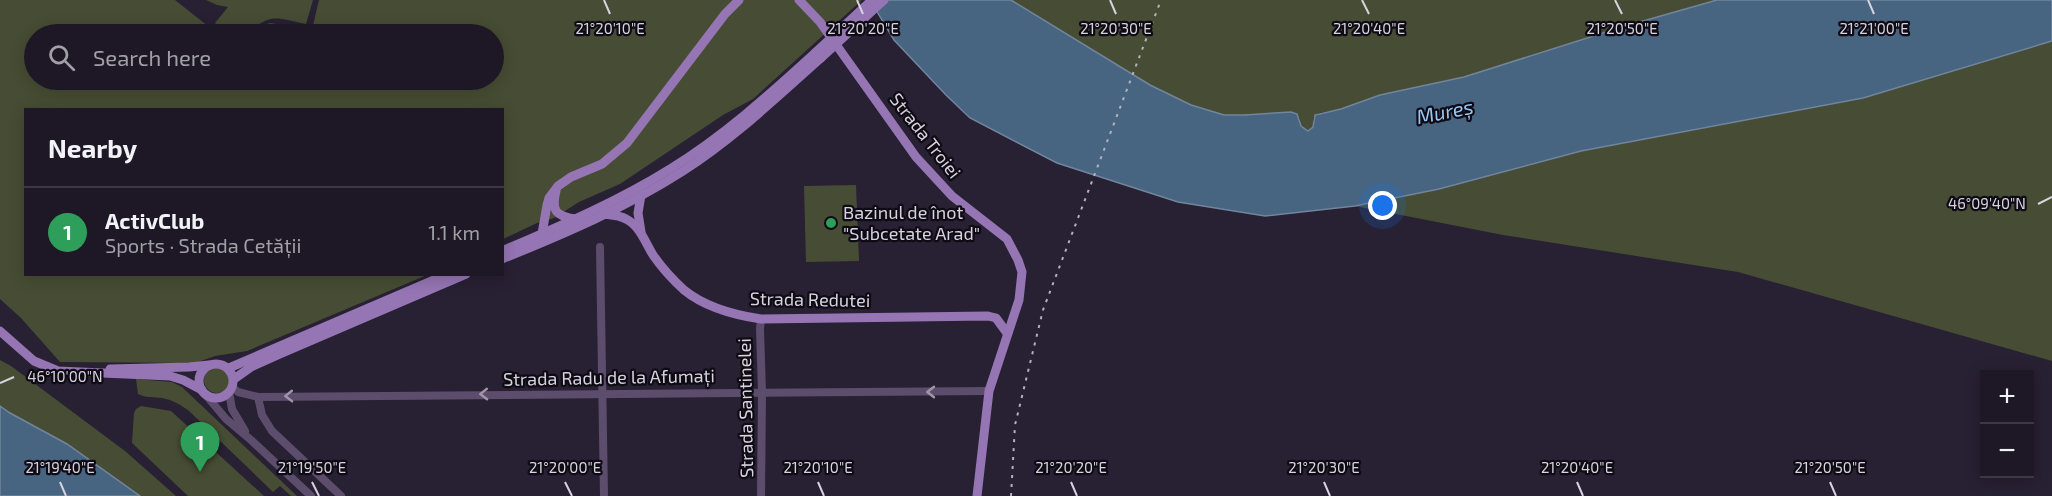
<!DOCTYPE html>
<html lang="en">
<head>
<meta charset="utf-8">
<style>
  :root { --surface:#1e1826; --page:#26212e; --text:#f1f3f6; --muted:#a1a0a7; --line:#3c3743; --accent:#d93025 }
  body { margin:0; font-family:"Exo 2",sans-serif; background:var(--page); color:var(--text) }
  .controls { position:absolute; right:18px; bottom:18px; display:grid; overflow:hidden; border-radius:0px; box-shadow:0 3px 15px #0003 }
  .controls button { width:54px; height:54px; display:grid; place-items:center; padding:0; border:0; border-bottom:2px solid var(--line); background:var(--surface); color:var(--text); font:30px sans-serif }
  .you { position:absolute; left:1383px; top:206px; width:21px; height:21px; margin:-15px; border:4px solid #fff; border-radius:50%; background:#1a73e8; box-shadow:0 0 0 9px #1a73e833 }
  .badge { display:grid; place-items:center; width:39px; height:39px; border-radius:50%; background:var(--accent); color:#fff; font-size:20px; font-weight:700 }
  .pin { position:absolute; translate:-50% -50px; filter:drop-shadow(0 2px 3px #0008) }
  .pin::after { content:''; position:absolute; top:32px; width:21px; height:18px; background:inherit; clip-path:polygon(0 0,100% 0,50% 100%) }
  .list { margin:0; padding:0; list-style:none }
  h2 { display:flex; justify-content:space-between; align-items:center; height:78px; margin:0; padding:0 24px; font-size:26px }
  h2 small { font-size:20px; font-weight:400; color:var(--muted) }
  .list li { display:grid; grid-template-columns:39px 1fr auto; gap:18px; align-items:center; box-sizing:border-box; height:90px; padding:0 24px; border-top:2px solid var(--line) }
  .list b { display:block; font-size:22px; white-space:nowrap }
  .list p { margin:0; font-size:20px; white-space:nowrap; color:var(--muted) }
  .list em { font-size:20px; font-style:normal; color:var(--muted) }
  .icon { flex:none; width:33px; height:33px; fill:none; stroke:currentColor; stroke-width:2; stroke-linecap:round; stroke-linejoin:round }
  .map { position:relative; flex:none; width:2052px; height:496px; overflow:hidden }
  .search { position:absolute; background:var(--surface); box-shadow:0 3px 15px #0003; left:24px; top:24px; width:480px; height:66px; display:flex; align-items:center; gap:15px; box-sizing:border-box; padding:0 21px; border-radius:33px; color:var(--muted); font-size:22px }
  .panel { position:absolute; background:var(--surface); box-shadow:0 3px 15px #0003; left:24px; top:108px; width:480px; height:168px; border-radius:0px }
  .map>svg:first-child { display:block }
  .green { fill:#474d34 }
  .water { fill:#476481; stroke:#72859d; stroke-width:1.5 }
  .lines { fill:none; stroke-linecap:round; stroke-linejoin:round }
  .minor { stroke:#5d4d6c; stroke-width:8 }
  .major { stroke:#9675b4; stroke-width:9 }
  .rail { stroke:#b5b0be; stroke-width:2; stroke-dasharray:3 6; stroke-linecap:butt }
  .major-bridge { stroke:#9675b4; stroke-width:9 }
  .oneway { stroke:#a096ab }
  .ticks { fill:none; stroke:#d7d2df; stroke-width:2 }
  .leisure-dot { fill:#2e9e5b; stroke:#0f0b14; stroke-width:2 }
  .labels { text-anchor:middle; stroke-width:4.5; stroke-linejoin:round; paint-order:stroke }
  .street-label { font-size:18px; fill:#d7d2df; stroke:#0f0b14 }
  .poi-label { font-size:18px; fill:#d7d2df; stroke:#0f0b14; text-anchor:start }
  .water-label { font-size:20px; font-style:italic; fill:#95c8f8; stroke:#0f0b14 }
  .ticks-label { font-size:15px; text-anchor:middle; fill:#d7d2df; stroke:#0f0b14; stroke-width:4.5; stroke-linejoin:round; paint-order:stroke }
</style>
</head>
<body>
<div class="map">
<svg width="2052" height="496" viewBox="0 0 2052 496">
  <rect width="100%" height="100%" fill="#282033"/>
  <g class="green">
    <path d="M0 0H175L218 34H34V80H494V34H311L319 0H862L753 99 723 115 620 184 579 202 554 218 537 223 503 239 502 110H26V274L427 275 247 351 215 356 195 363 60 362 21 318 0 299Z"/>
    <path d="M206 0H313L306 24C276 18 271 12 247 34H229L215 23 228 7 217 5Z"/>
    <path d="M1011 0H1717L1622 27 1464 77 1380 95 1341 109 1319 113 1313 118V127L1308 131 1301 126 1299 117 1291 112 1244 115H1223L1191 105 1150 85Z"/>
    <path d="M270 23 304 28 287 34H254L264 25Z"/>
    <path d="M2052 41V361L1738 272 1503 235 1355 206 1439 189 1581 151 1863 98Z"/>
    <path d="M856 185 859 261 806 262 804 186Z"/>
    <path d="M0 360 11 366 125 451 176 496H140L67 444 10 413 0 406Z"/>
    <circle cx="217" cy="380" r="13"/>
    <path d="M136 379 172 382 182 387 297 496H291L280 486 273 492 189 411C181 405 173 400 162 398 154 397 146 398 138 394Z"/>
    <path d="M141 406 171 411 264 496H188L132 443 134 413 136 409Z"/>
  </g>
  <g class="water">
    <path d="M870 0H1011L1150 85 1191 105 1224 115H1244L1291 112 1297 114 1301 126 1308 131 1313 127 1315 115 1341 109 1380 95 1464 77 1622 27 1717 0H2052V41L1863 98 1581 151 1439 189 1355 206 1265 216 1178 202 1057 163 970 118 946 95 894 40Z"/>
    <path d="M0 406 10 413 67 444 140 496H0Z"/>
  </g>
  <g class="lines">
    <g class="minor">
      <path d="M600 247 604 496"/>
      <path d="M232 387 238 392 258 397 989 391"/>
      <path d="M229 392 232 409 245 431"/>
      <path d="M205 394 226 419 251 440 311 496"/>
      <path d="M258 397 262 415 272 431 341 496"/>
      <path d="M761 496 762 392 760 329 761 319"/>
    </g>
    <g class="major">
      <path d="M799 0 820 22 916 157 952 196 1007 239 1018 260 1022 272 1019 300 989 391 977 496"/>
      <path d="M556 191C551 211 556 216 575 219"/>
      <path d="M603 214C611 215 619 215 626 219 640 226 645 242 653 255 662 268 673 280 684 290 706 308 734 315 761 319L988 316 996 318 1007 333"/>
      <path d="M641 232 638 213 641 195"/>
      <path d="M542 234 547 205 549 198 558 186 571 177 602 164 627 143 725 14 739 0"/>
      <path d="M502 251C560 226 617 202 670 169 724 136 770 94 816 52"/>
      <path d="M502 259C564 234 627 207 683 171 733 139 777 97 821 58"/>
      <path d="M0 331 34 361 58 371 170 376 183 380 202 390"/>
      <circle cx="216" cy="381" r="17"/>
      <path d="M229 368 448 274"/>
      <path d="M110 369 189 367 209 365"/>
      <path d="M234 379 251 367 280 354 466 274"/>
    </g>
    <path class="rail" d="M1011 496 1015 425 1043 310 1161 0"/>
    <g class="major-bridge">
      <path d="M816 52 872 0"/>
      <path d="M821 58 884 0"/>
    </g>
  </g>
  <defs><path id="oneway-chevron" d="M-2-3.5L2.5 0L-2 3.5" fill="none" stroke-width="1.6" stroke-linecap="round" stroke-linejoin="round" transform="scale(1.5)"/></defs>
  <g class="oneway">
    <use href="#oneway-chevron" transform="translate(931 392) rotate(-180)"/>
    <use href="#oneway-chevron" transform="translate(484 394) rotate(179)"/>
    <use href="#oneway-chevron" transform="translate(289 396) rotate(179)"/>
  </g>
  <path class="ticks" d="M604 0 610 14M857 0 863 14M1110 0 1116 14M1362 0 1369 14M1615 0 1622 14M1868 0 1874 14M2038 204 2052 197M0 383 14 377M60 482 66 496M312 482 319 496M565 482 572 496M818 482 824 496M1071 482 1077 496M1324 482 1330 496M1577 482 1583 496M1830 482 1836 496"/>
  <circle class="leisure-dot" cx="831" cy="223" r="6"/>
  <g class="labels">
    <g class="street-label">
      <text transform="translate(925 136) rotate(52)" y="6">Strada Troiei</text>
      <text transform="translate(810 300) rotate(1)" y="6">Strada Redutei</text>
      <text transform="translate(609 378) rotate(-1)" y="6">Strada Radu de la Afumați</text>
      <text transform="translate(746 408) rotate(-91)" y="6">Strada Santinelei</text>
    </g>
    <g class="poi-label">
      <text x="843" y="219">Bazinul de înot<tspan x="843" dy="21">"Subcetate Arad"</tspan></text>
    </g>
    <g class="water-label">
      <text transform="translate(1445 112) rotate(-11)" y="7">Mureș</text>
    </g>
  </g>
  <g class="ticks-label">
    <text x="1874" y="34">21°21'00"E</text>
    <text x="610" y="34">21°20'10"E</text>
    <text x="863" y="34">21°20'20"E</text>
    <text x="1116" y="34">21°20'30"E</text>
    <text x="1369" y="34">21°20'40"E</text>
    <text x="1622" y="34">21°20'50"E</text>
    <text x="1987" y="209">46°09'40"N</text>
    <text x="65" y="382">46°10'00"N</text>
    <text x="60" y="473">21°19'40"E</text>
    <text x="312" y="473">21°19'50"E</text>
    <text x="565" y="473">21°20'00"E</text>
    <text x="818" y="473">21°20'10"E</text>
    <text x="1071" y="473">21°20'20"E</text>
    <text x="1324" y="473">21°20'30"E</text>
    <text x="1577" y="473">21°20'40"E</text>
    <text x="1830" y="473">21°20'50"E</text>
  </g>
</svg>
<div class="controls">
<button>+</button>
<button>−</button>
</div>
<div class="you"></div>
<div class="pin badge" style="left:200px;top:472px;background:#2e9e5b">1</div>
<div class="search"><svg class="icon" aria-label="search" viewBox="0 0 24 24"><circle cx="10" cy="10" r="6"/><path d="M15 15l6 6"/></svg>Search here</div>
<section class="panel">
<h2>Nearby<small></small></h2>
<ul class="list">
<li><span class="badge" style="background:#2e9e5b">1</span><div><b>ActivClub</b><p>Sports · Strada Cetății</p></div><em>1.1 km</em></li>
</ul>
</section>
</div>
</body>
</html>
